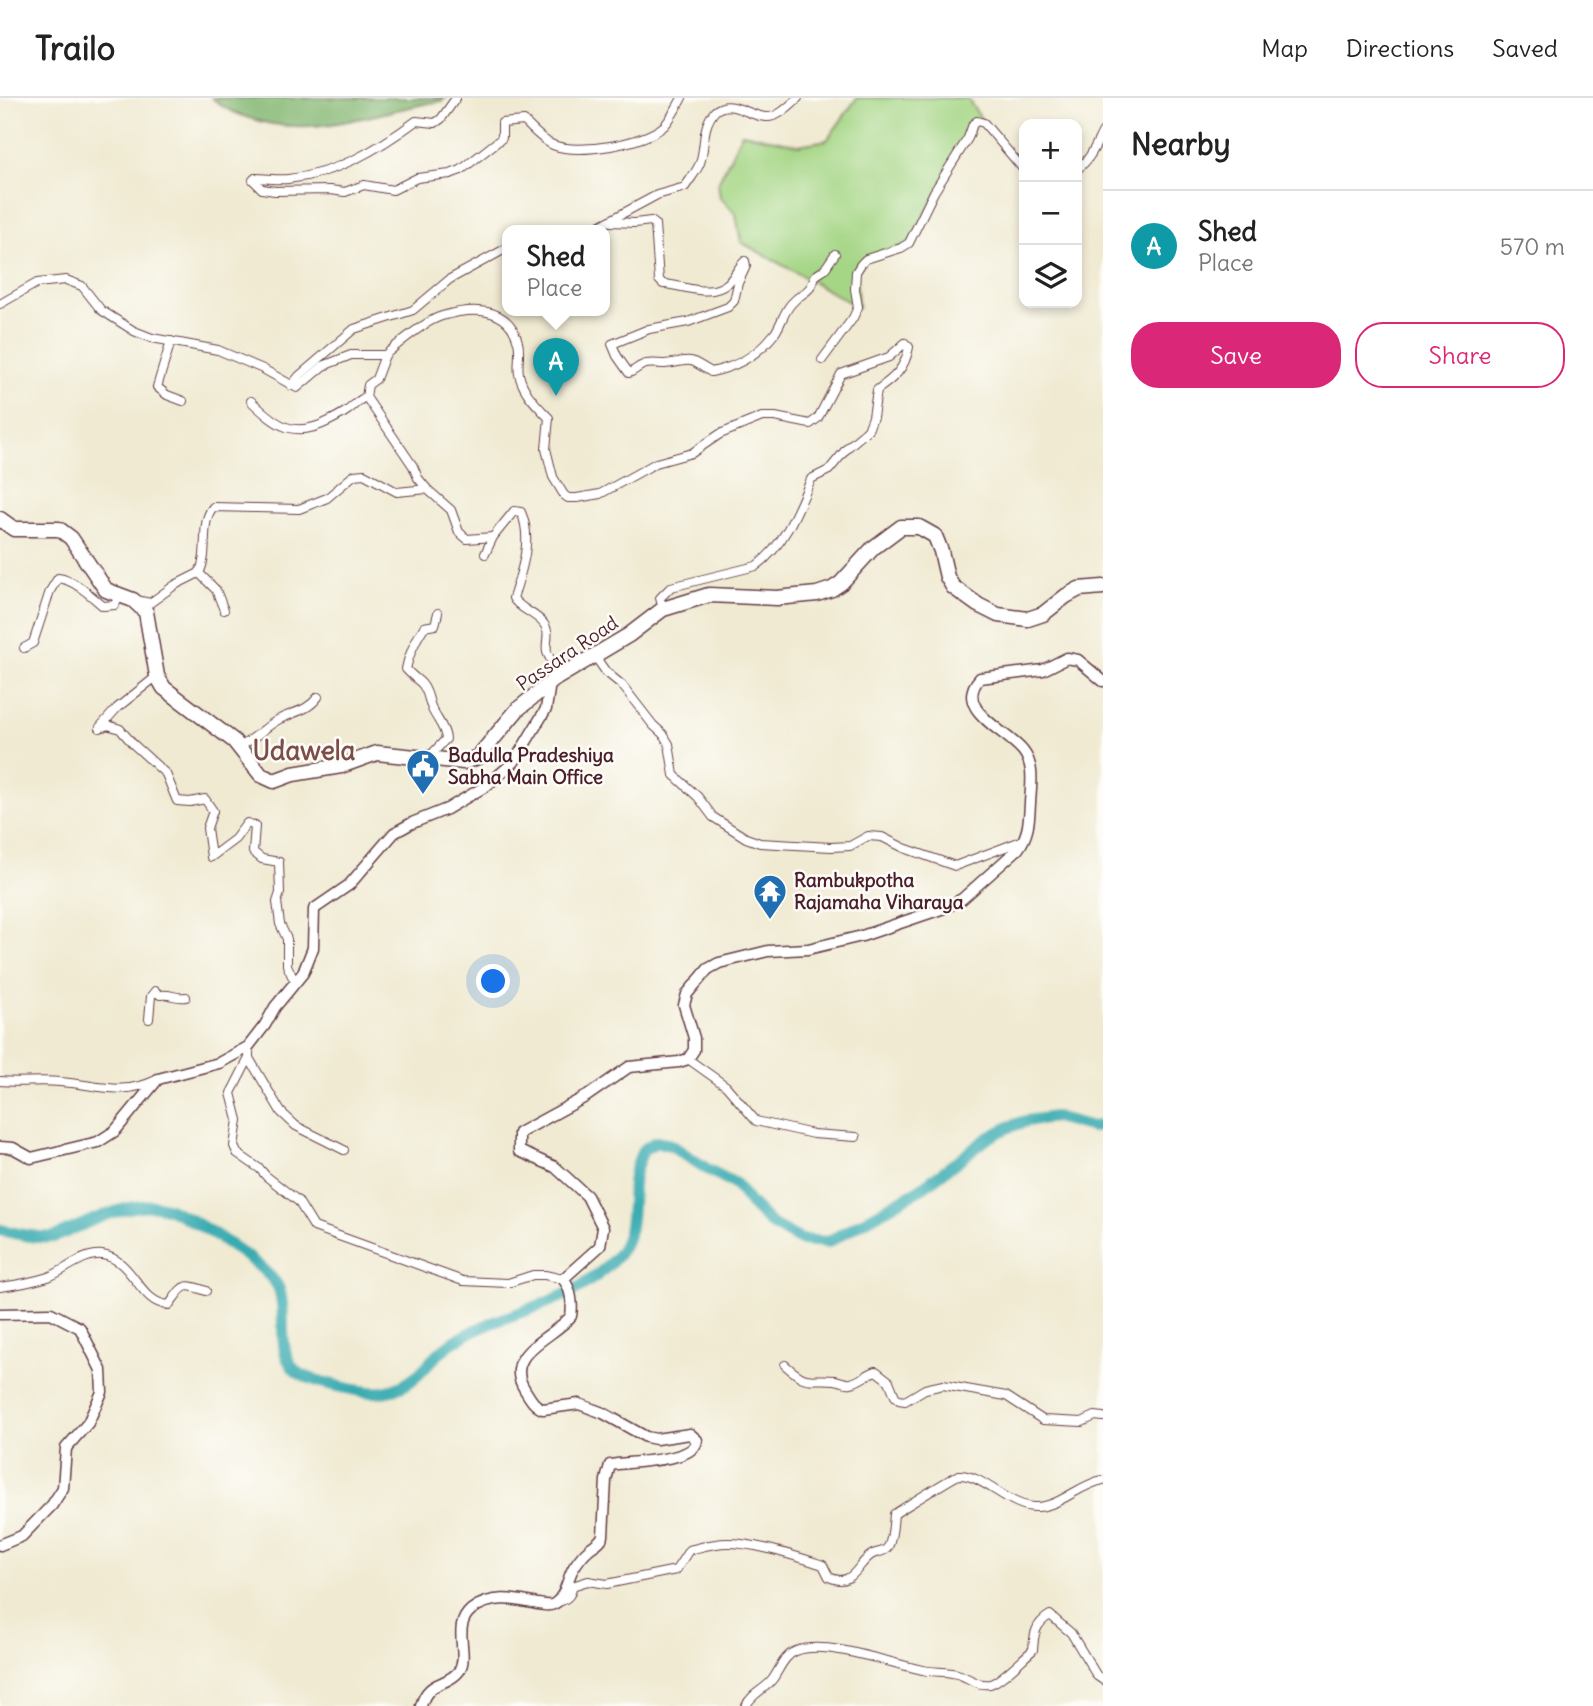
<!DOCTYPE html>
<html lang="en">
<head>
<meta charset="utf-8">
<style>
  :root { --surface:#fff; --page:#f2f2f2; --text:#222; --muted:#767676; --line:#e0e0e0; --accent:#db2777 }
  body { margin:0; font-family:Delius,sans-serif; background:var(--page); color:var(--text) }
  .controls { position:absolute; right:21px; top:21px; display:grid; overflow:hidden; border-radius:14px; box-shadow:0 4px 10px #0003 }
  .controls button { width:63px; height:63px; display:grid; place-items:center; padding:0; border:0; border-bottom:2px solid var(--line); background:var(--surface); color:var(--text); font:35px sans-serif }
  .you { position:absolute; left:494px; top:884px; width:24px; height:24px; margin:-18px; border:5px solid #fff; border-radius:50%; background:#1a73e8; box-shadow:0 0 0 10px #1a73e833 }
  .badge { display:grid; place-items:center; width:46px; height:46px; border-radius:50%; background:var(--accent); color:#fff; font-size:23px; font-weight:700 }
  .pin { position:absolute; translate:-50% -58px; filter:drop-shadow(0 2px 4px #0008) }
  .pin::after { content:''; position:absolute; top:37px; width:24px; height:21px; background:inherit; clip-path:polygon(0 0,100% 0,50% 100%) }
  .popup { position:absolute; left:502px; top:127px; width:108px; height:91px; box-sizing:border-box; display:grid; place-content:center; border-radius:14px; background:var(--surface); filter:drop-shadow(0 2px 5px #0005); font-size:23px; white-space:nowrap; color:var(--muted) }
  .popup b { font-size:26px; color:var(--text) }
  .popup::after { content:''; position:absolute; left:50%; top:100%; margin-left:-14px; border:14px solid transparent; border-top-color:var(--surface) }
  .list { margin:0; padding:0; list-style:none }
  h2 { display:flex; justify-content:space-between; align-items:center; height:91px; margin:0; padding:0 28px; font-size:30px }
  h2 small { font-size:23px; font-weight:400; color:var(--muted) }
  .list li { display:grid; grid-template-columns:46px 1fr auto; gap:21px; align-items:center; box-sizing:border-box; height:112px; padding:0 28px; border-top:2px solid var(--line) }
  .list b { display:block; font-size:26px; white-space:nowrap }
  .list p { margin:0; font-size:23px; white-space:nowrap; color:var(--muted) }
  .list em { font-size:23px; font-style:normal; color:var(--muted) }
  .actions { display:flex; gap:14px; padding:21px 28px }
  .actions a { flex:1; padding:16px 0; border:2px solid var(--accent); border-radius:28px; text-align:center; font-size:24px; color:var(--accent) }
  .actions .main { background:var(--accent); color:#fff }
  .icon { flex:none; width:38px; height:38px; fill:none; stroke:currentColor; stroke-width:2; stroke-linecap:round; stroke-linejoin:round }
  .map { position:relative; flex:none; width:1103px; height:1608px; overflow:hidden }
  header { display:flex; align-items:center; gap:42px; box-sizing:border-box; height:98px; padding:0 35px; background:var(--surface); border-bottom:2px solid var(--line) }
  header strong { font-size:33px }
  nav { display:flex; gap:38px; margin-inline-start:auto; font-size:24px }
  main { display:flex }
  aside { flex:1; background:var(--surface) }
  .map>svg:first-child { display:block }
  .green { fill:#a5d685; stroke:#787a58; stroke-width:2 }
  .forest { fill:#84b772; stroke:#676b4e; stroke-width:2 }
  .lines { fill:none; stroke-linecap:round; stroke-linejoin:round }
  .river { stroke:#38abb1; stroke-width:12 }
  .street-casing { stroke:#633d44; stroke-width:10 }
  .secondary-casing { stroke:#633d44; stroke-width:13 }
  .highway-casing { stroke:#633d44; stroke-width:17 }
  .street { stroke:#fff; stroke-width:8 }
  .secondary { stroke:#fff; stroke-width:10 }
  .highway { stroke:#fff; stroke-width:14 }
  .labels { text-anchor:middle; stroke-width:5; stroke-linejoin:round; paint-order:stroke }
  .street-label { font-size:19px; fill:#4a1f2b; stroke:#fdfcf7 }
  .poi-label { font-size:19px; font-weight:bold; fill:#4a1f2b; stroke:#fdfcf7; text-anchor:start }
  .district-label { font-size:26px; font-weight:bold; fill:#7c4d4a; stroke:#fdfcf7 }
</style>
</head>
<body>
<header>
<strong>Trailo</strong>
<nav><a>Map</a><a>Directions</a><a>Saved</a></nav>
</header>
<main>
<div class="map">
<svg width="1103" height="1608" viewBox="0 0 1103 1608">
  <rect width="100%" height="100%" fill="#fdfcf7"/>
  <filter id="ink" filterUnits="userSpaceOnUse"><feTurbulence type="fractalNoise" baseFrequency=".0143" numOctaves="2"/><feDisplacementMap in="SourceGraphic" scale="14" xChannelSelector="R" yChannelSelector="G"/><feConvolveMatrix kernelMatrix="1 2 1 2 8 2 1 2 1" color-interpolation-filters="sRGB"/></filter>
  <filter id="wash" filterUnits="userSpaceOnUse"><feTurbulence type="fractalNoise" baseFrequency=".00686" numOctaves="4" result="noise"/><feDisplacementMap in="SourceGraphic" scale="28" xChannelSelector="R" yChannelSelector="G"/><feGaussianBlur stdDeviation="1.57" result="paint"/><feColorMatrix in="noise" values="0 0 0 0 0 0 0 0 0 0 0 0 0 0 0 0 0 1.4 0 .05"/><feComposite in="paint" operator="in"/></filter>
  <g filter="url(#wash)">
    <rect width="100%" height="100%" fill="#f0ead2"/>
    <path class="green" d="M857 0H967L984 25 977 23 909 145 866 161 856 174 858 209 741 144 736 116 720 99 718 85 742 35 799 47 827 42Z"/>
    <path class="forest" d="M212 0H445L442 3C378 12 315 43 249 20 235 15 223 11 212 0Z"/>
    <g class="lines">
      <path class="river" d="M0 1132C16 1135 36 1141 53 1139 61 1137 69 1132 77 1129 102 1118 141 1100 169 1111 192 1121 271 1169 279 1191 288 1214 275 1254 296 1273 307 1283 366 1296 382 1294 419 1289 425 1263 450 1246 503 1211 574 1210 617 1158 636 1135 630 1106 634 1077 636 1069 640 1060 643 1052L656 1044 671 1047 707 1071 736 1086 750 1105 771 1126 801 1142 828 1144 919 1092 988 1040 1009 1029 1026 1023 1055 1019 1092 1029 1103 1027"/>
    </g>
  </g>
  <g filter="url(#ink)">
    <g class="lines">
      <defs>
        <g id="street">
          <path d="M456 0 441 21 435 25 416 23C378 51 337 76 288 81 277 82 266 80 255 80L253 82 262 91 275 93 330 92 345 94 364 87 393 92 417 80 450 76 461 72 502 40V25L524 23C532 31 543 43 553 47 579 57 643 46 664 28 672 20 676 10 682 0"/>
          <path d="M1077 71C1090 63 1096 46 1103 33"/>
          <path d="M611 124 635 125 651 123 655 126 659 182 663 186C685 187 709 201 728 185 735 178 738 169 745 163L746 168 738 185 734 203 728 209 688 224 649 231 612 246 617 258 629 275C635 273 637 269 643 267 649 264 658 266 665 266 693 263 684 257 711 274 738 269 758 257 775 235 781 226 784 214 791 206 802 193 810 197 815 178L824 172 835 156"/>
          <path d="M542 132H584"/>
          <path d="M592 132 657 97 685 89C690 81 697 73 700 65 706 47 701 29 715 13 731 0 748 18 766 19 778 20 789 8 798 0"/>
          <path d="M0 206 37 185 66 182 82 188 101 212 134 233 152 240 218 252 263 271 297 290 323 268 351 257H385C399 245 425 223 442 218 472 209 509 208 518 244 521 254 517 266 519 276 523 295 537 307 549 320L546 351 553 379 564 397 568 400H577L600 396 656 365 692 355 720 336 762 319H775L810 326 818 320 841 276 889 259 905 245 909 249C905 271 894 280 877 292L873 319 868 332 848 349 829 372 811 381C798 412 784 448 756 468L671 489 660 500 663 511"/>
          <path d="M171 243 157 289 167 297 183 303"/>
          <path d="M385 257 376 281 368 287 366 299 413 368 418 380 427 391"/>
          <path d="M822 262 853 220 858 209 855 191 856 174 861 166 866 161 901 150 909 145 934 94 968 40 973 26 977 23 984 25 1024 72"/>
          <path d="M291 288 299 278 354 231 413 212 450 181 507 150"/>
          <path d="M251 303C277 328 294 341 329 323 335 320 343 316 348 312 355 307 358 302 366 299"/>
          <path d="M493 439 514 413 521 414C533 441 522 473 513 500 519 511 536 515 544 526 551 535 545 544 547 554 548 558 551 561 552 564L548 570 555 581"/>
          <path d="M199 475 216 492 224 512"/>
          <path d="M136 502 150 505 175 487 199 475C210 455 199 426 213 409L299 411 327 400 354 377 364 376 397 394 427 391 451 412 459 434 467 441 493 439 485 456"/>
          <path d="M24 550 33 545 50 493 58 480C75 482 90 497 103 508L115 507 119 497"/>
          <path d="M594 557 606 574 622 587 653 627 663 636 669 646 674 677 698 699 713 719 746 740 760 745 831 749 850 748 868 738 882 739 904 750 955 768 1024 742"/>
          <path d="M100 629 117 610 157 578"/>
          <path d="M100 630 108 627 120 631 133 646 166 676 177 703 190 704 205 701 213 713 207 730 211 759 235 741 247 725 255 728 253 754 262 761 279 764 280 795 277 804 280 826 287 841V867L292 878"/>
          <path d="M239 649C253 642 263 631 276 623 291 614 307 614 318 599"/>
          <path d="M429 659 446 641C445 629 437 622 432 611 428 602 429 595 422 586 417 581 411 577 406 571 409 555 415 543 424 529L435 527 438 515"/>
          <path d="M149 921 151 898 155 893 160 897C170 895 176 901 186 899"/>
          <path d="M249 955V960L281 1014 296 1028 344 1052"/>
          <path d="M249 960 231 995 238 1022 234 1048 237 1055 260 1071 266 1078 298 1103 314 1129 463 1183 508 1185 533 1177H545L563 1181"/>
          <path d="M688 961 726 988 756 1023 813 1036 856 1039"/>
          <path d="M0 983C20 985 40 982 60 984 95 986 121 999 156 982"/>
          <path d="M0 1189C16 1187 32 1184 48 1179 65 1173 83 1155 102 1157 134 1161 138 1205 169 1207 184 1187 182 1184 206 1193"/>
          <path d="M785 1267C810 1289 807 1279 835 1282 841 1283 845 1286 851 1285 860 1283 867 1276 876 1273L889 1283 895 1298 899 1302 905 1303 925 1291 943 1287 1006 1298 1043 1322 1082 1324 1095 1318 1103 1319"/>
          <path d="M556 1505C565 1502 572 1499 572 1488L588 1483 607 1486 676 1472 689 1452C698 1450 707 1447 716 1446 744 1441 795 1458 823 1467L829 1479C854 1491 857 1464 873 1456 879 1453 884 1455 888 1449 893 1440 893 1425 894 1416 904 1410 954 1378 959 1377 983 1376 1010 1411 1038 1409 1062 1407 1080 1386 1103 1382"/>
          <path d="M746 1608C751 1596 764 1592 772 1582 779 1573 784 1557 796 1553 826 1541 891 1566 923 1572 935 1575 948 1572 960 1577 971 1581 978 1588 990 1586 1000 1584 1023 1560 1033 1552 1034 1536 1035 1526 1050 1517L1071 1535 1097 1578 1103 1582"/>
        </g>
        <g id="secondary">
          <path d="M0 1049 13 1050 31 1060 98 1044 115 1033 158 981 219 965 248 949 265 927 275 909 303 875 313 850 314 811 349 787 394 735 412 725 447 711 486 688 514 664 546 611 550 585"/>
          <path d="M0 1216 51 1215 80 1230 101 1272 102 1294 88 1325 66 1350 63 1390 52 1407 22 1438 0 1447"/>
          <path d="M421 1608C428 1581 447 1589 459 1573 470 1557 451 1529 471 1512 502 1488 542 1513 554 1506 566 1499 567 1480 574 1469 578 1463 583 1456 588 1452 594 1446 599 1446 603 1438L606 1382 610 1367C628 1363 695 1365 697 1342L690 1336 656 1341 646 1339 603 1315 579 1306 543 1311C534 1308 530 1300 525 1292 501 1255 554 1240 571 1218 573 1206 571 1190 563 1181L600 1148 603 1130 587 1098 555 1069 519 1053V1035L587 998 629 969 679 964 688 961 694 952V940L684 907 687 896 708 871 719 865 768 853 808 851 862 838 947 809 962 801 1018 751C1029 736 1029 723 1030 705 1031 687 1035 668 1023 653 1006 632 952 611 980 580L1043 572 1067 560 1078 562 1103 583"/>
        </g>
        <path id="highway" d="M0 421 14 431H59L71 440 106 492 133 502 146 514 157 578 164 590 234 643 261 677 274 683 293 676 341 668 377 655 464 664 478 659 518 611 555 581 629 537 663 511 709 497 777 500 817 496 832 491 841 485 873 450 901 429H919L935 438 941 453 947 479 953 489 978 507 998 517 1028 521 1043 516 1066 498 1079 491 1103 489"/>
      </defs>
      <use href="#street" class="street-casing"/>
      <use href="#secondary" class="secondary-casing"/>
      <use href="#highway" class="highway-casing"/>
      <use href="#street" class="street"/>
      <use href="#secondary" class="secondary"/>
      <use href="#highway" class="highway"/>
    </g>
  </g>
  <defs>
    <symbol id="civic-pin" viewBox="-11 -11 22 30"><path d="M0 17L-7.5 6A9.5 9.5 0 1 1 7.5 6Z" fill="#1f6fb2" stroke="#fdfcf7"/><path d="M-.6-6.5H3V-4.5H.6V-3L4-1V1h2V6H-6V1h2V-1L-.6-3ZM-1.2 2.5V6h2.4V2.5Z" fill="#fff"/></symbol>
    <symbol id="temple-pin" viewBox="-11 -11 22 30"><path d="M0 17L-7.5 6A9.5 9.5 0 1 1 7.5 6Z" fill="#1f6fb2" stroke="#fdfcf7"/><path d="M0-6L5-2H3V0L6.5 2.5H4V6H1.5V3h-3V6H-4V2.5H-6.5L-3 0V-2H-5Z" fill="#fff"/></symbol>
  </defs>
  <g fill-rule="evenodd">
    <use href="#civic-pin" x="404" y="649" width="38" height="52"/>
    <use href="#temple-pin" x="751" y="774" width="38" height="52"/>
  </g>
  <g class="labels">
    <g class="street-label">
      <text transform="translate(567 555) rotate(-34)" y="7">Passara Road</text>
    </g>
    <g class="poi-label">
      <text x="448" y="664">Badulla Pradeshiya<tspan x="448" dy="22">Sabha Main Office</tspan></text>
      <text x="794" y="789">Rambukpotha<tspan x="794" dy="22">Rajamaha Viharaya</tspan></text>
    </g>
    <g class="district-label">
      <text x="304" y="662">Udawela</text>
    </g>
  </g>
</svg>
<div class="controls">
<button>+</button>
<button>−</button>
<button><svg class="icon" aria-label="layers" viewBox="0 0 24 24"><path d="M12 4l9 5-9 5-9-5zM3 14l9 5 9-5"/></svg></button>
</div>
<div class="you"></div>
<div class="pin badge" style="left:556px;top:298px;background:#0f9aa8">A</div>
<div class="popup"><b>Shed</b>Place</div>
</div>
<aside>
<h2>Nearby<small></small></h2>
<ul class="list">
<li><span class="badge" style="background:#0f9aa8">A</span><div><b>Shed</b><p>Place</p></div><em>570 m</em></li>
</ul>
<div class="actions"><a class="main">Save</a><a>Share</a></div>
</aside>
</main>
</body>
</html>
